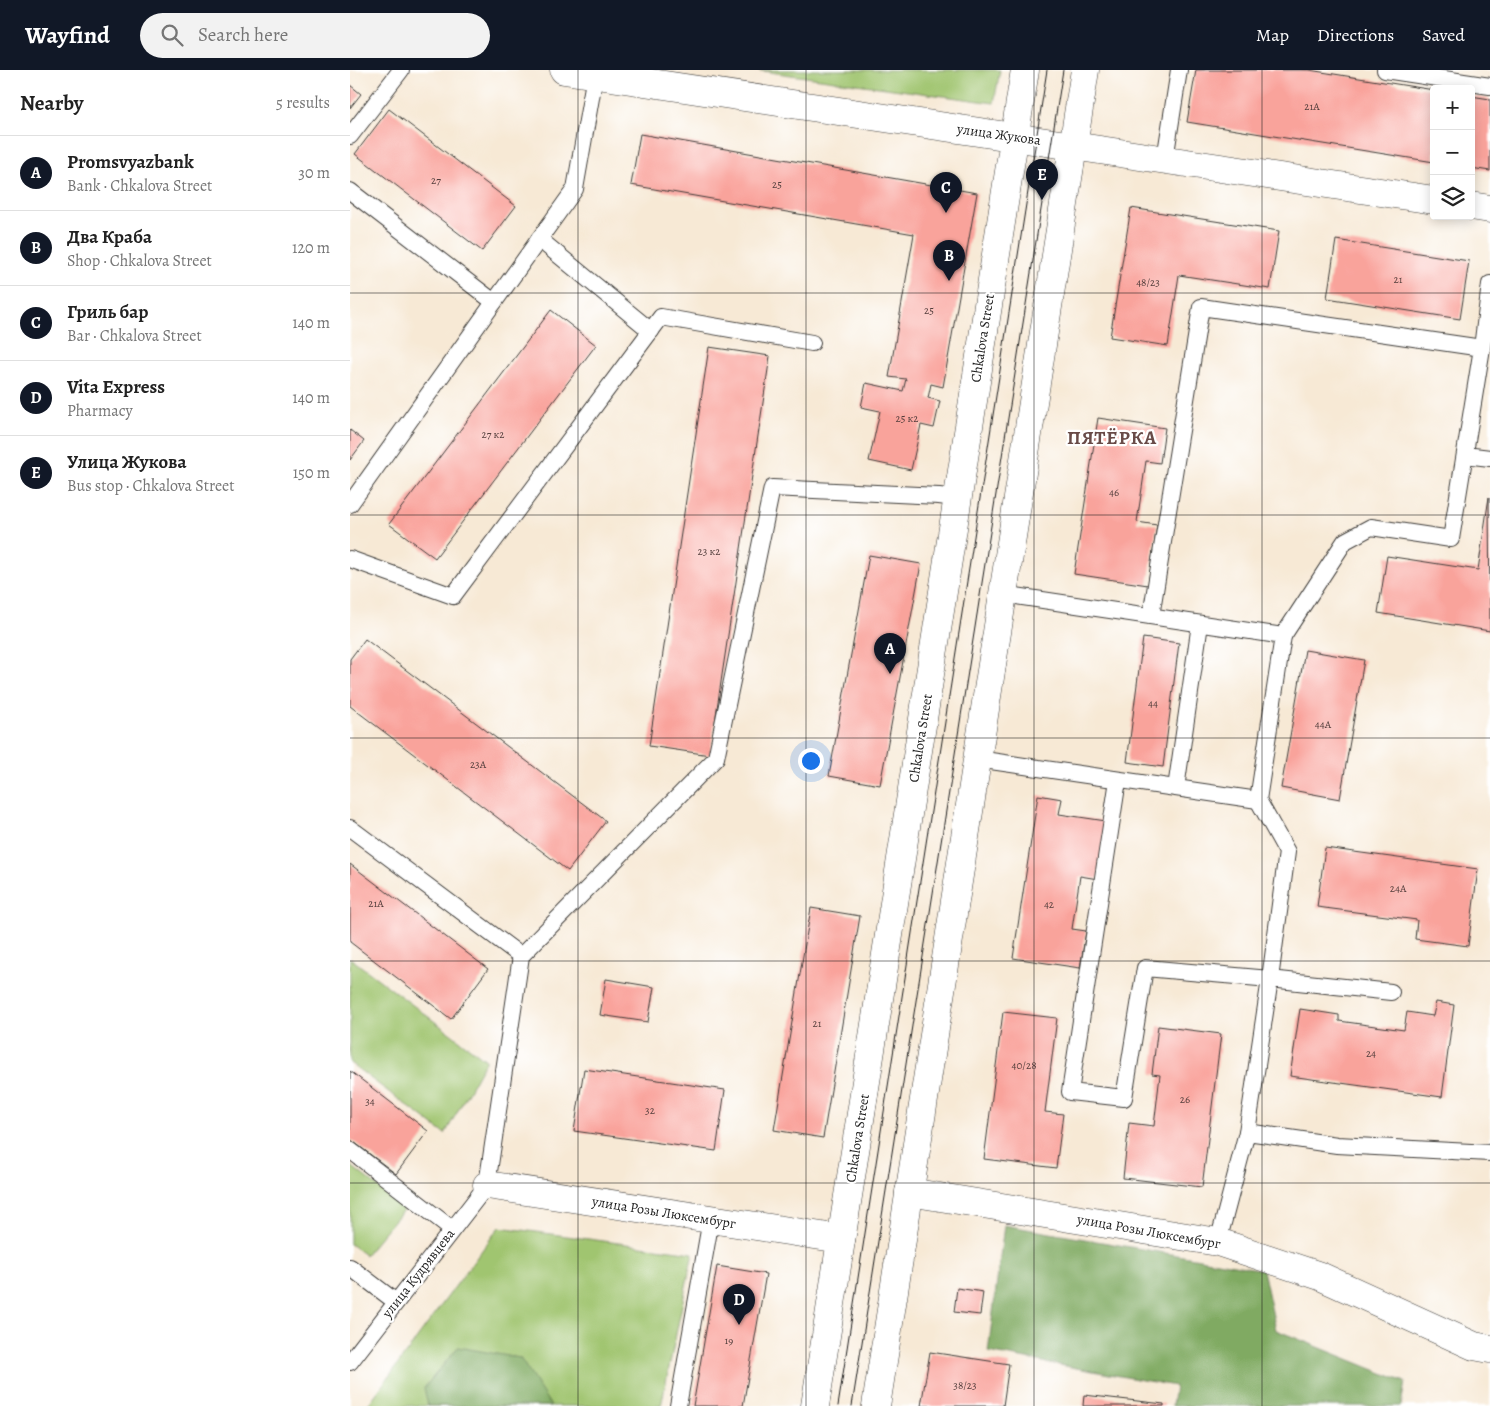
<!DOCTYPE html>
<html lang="en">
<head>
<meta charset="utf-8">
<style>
  :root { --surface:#fff; --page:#f2f2f2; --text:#222; --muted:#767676; --line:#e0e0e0; --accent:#111827 }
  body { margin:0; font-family:Alegreya,serif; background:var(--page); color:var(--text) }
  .controls { position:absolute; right:15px; top:15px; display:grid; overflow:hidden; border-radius:5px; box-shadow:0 2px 12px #0003 }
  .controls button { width:45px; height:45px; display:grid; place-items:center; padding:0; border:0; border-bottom:1px solid var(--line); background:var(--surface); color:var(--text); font:25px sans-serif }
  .you { position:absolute; left:460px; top:690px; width:18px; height:18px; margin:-12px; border:4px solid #fff; border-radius:50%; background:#1a73e8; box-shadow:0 0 0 8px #1a73e833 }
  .badge { display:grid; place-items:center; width:32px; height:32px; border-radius:50%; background:var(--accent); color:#fff; font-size:16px; font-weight:700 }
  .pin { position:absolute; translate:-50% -41px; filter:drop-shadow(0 1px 2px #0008) }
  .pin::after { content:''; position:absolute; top:26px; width:18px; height:15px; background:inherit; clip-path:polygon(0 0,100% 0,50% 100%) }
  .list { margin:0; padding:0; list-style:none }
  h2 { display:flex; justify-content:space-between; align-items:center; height:65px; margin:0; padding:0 20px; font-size:21px }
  h2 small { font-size:16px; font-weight:400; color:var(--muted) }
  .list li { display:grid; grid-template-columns:32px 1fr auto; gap:15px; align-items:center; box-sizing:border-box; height:75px; padding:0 20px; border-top:1px solid var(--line) }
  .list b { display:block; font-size:19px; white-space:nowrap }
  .list p { margin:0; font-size:16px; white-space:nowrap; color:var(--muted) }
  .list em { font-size:16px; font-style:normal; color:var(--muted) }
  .icon { flex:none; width:28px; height:28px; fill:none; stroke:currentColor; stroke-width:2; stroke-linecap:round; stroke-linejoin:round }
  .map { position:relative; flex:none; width:1140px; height:1336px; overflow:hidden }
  header { display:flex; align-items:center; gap:30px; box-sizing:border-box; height:70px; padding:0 25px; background:var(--accent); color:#fff }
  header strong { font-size:24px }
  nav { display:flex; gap:28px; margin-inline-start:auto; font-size:18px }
  .search { width:350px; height:45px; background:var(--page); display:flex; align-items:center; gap:12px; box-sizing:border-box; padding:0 18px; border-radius:28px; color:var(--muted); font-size:19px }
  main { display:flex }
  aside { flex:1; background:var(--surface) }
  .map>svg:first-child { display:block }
  .green { fill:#a0c570; stroke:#5e7046 }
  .forest { fill:#80aa62; stroke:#4e633f }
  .building { fill:#f9a39b }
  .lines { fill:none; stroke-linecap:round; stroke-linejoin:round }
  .lane-casing { stroke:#3d3b38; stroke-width:18 }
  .street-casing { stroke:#3d3b38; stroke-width:29 }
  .secondary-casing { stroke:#3d3b38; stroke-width:29 }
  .lane { stroke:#fff; stroke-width:16 }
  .street { stroke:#fff; stroke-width:28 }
  .secondary { stroke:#fff; stroke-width:28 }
  .tram { stroke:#1c1c1c; stroke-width:1 }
  .grid { fill:none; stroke:#1c1c1c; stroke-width:1; stroke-opacity:0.55 }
  .labels { text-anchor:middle; stroke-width:4.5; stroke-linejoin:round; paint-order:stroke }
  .number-label { font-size:11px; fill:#533e3c }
  .street-label { font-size:14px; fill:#1c1c1c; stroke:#fff }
  .district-label { font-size:19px; font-weight:bold; letter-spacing:1px; fill:#694b48; stroke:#fff }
</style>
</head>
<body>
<header>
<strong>Wayfind</strong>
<div class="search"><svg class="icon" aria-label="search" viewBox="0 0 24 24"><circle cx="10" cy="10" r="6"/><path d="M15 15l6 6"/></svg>Search here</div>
<nav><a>Map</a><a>Directions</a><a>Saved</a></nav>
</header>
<main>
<aside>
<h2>Nearby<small>5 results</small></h2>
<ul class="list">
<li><span class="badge">A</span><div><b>Promsvyazbank</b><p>Bank · Chkalova Street</p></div><em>30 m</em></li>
<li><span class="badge">B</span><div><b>Два Краба</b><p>Shop · Chkalova Street</p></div><em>120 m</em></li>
<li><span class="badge">C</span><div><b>Гриль бар</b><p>Bar · Chkalova Street</p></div><em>140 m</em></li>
<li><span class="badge">D</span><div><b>Vita Express</b><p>Pharmacy</p></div><em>140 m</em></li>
<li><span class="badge">E</span><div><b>Улица Жукова</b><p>Bus stop · Chkalova Street</p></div><em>150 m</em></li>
</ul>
</aside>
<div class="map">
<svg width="1140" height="1336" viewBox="0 0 1140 1336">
  <rect width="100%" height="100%" fill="#fff"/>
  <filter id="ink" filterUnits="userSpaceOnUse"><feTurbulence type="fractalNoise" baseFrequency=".02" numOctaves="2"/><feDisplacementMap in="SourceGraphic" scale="10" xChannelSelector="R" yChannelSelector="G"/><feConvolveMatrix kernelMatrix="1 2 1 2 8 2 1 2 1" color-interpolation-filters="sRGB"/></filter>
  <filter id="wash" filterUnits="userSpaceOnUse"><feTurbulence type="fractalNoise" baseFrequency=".0096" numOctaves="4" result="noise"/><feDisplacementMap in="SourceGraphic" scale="20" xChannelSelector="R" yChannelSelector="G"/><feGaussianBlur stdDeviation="1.12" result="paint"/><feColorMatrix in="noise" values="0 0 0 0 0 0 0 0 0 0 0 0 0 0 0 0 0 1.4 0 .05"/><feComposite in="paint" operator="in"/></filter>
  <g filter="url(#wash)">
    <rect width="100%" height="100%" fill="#f7e9d5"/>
    <g class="green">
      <path d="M405 0H650L644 33Z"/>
      <path d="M0 888 136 990 95 1064 0 993Z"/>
      <path d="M0 1095 55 1138 15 1185 0 1174Z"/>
      <path d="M149 1157 343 1183 311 1336H17Z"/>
    </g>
    <g class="forest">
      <path d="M654 1155 913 1200 926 1260 1055 1312 1051 1336H822L825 1316 638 1282Z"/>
      <path d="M108 1277 170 1288 201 1336H78L74 1318Z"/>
    </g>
    <g id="blocks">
      <g class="building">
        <path d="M846 0H959L1084 20V92L837 52Z"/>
        <path d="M0 15 11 24 0 38Z"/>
        <path d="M1121 26 1140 29V101L1121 98Z"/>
        <path d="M39 39 166 136 132 181 5 84Z"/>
        <path d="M290 64 627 123 593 317 581 314 578 328 590 331 584 358 571 355 561 400 519 391 530 341 511 337 516 313 553 321 556 309 539 307 564 164 281 115Z"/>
        <path d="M781 138 929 161 920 219 829 205 818 276 760 267Z"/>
        <path d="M986 170 1119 191 1110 249 977 228Z"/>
        <path d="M201 240 246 275 85 488 39 454Z"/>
        <path d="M359 277 420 286 360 685 299 676Z"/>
        <path d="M748 348 815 358 810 393 796 391 787 452 807 455 798 515 724 504Z"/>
        <path d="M0 360 14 371 0 390Z"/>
        <path d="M1139 427 1140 561 1028 543 1037 486 1128 500Z"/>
        <path d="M519 485 571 494 530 715 479 706Z"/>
        <path d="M793 568 829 573 813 697 777 692Z"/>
        <path d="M15 569 256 751 218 801 0 636V589Z"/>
        <path d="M955 580 1014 590 990 729 931 718Z"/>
        <path d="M688 725 712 729 709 744 756 751 748 809 730 806 722 859 736 861 730 898 663 888Z"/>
        <path d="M975 778 1128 799 1118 876 1065 869 1067 850 967 837Z"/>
        <path d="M0 794 138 899 101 949 0 872Z"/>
        <path d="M461 838 510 846 473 1068 424 1060Z"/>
        <path d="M256 909 304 917 298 952 250 945Z"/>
        <path d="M1086 932 1104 935 1092 1027 940 1006 950 939 989 945V951L1054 960 1057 942 1083 946Z"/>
        <path d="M653 942 707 948 695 1042 713 1044 706 1098 634 1089Z"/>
        <path d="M808 956 871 964 852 1117 773 1108 779 1053 804 1056 810 1005 802 1004Z"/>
        <path d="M234 999 375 1020 366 1081 224 1061Z"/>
        <path d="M0 1001 78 1061 46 1104 0 1069Z"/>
        <path d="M367 1196 416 1204 393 1336H343Z"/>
        <path d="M607 1218 633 1222 630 1245 604 1242Z"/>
        <path d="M580 1282 659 1294 653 1336H571Z"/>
        <path d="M734 1325 814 1334V1336H733Z"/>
      </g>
    </g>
  </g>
  <g filter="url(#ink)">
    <use href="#blocks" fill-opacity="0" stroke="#3d3b38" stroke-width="1"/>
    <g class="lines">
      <defs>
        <g id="lane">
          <path d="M1035 0 1140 16"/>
          <path d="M0 66 51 0"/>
          <path d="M815 89 829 0"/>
          <path d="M0 121 144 232"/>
          <path d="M189 169 301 261"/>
          <path d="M1132 278 1140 214"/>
          <path d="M1115 385 1140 388"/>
          <path d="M0 434 225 119 245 5"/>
          <path d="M0 489 103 526 311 247 462 273"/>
          <path d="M801 546 851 237 1132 278 1101 469 1021 457 995 471 933 566"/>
          <path d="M627 689 908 730 933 566 653 524"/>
          <path d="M768 710 720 1022 774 1028 795 898 920 909 937 782 908 730"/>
          <path d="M826 718 850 554"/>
          <path d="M0 758 171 886"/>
          <path d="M897 1062 920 909 1041 922"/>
          <path d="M0 1080 102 1159"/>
          <path d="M868 1172 897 1062 987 1075 1140 1083"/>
          <path d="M0 1197 46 1232"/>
          <path d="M0 1292 137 1115 171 886 366 688 422 418 589 426 606 428"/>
          <path d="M328 1336 361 1149"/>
        </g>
        <g id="street">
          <path d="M214 0 1084 130"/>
          <path d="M1121 136 1140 139"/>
          <path d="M137 1115 491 1169"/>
          <path d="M559 1122 868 1172 970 1206 1124 1276 1140 1279"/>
        </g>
        <g id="secondary">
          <path d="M465 1336 675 0"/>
          <path d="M526 1336 735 0"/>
        </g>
      </defs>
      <use href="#lane" class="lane-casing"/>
      <use href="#street" class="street-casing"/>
      <use href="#secondary" class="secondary-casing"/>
      <use href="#lane" class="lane"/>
      <use href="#street" class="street"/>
      <use href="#secondary" class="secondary"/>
      <g class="tram">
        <path d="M488 1336 697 0"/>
        <path d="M502 1336 713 0"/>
      </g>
    </g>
  </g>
  <path class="grid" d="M228 0V1336M456 0V1336M684 0V1336M912 0V1336M0 223H1140M0 445H1140M0 668H1140M0 891H1140M0 1113H1140"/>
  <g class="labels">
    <g class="number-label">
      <text x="962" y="40">21А</text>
      <text x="86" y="114">27</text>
      <text x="427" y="118">25</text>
      <text x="1048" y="213">21</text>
      <text x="798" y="216">48/23</text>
      <text x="579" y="244">25</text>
      <text x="557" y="352">25 к2</text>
      <text x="143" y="368">27 к2</text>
      <text x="764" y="426">46</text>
      <text x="359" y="485">23 к2</text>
      <text x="803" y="637">44</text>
      <text x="973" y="658">44А</text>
      <text x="128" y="698">23А</text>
      <text x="1048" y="822">24А</text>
      <text x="26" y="837">21А</text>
      <text x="699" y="838">42</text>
      <text x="467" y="957">21</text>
      <text x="1021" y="987">24</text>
      <text x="674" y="999">40/28</text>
      <text x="835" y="1033">26</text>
      <text x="20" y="1035">34</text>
      <text x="300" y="1044">32</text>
      <text x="379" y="1274">19</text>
      <text x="615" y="1319">38/23</text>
    </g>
    <g class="street-label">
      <text transform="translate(649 64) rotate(8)" y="5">улица Жукова</text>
      <text transform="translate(632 268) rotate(-81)" y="5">Chkalova Street</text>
      <text transform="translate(570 668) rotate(-81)" y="5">Chkalova Street</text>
      <text transform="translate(507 1068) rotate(-81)" y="5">Chkalova Street</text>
      <text transform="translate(314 1142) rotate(9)" y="5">улица Розы Люксембург</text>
      <text transform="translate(799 1161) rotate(10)" y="5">улица Розы Люксембург</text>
      <text transform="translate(68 1203) rotate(-52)" y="5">улица Кудрявцева</text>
    </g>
    <g class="district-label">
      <text x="762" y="374">ПЯТЁРКА</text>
    </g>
  </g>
</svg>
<div class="controls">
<button>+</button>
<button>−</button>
<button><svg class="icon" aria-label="layers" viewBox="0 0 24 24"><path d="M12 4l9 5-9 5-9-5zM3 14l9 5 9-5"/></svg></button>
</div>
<div class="you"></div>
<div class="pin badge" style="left:540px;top:604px">A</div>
<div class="pin badge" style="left:599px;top:211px">B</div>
<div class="pin badge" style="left:596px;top:143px">C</div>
<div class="pin badge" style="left:389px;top:1255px">D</div>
<div class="pin badge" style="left:692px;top:130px">E</div>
</div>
</main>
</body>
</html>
